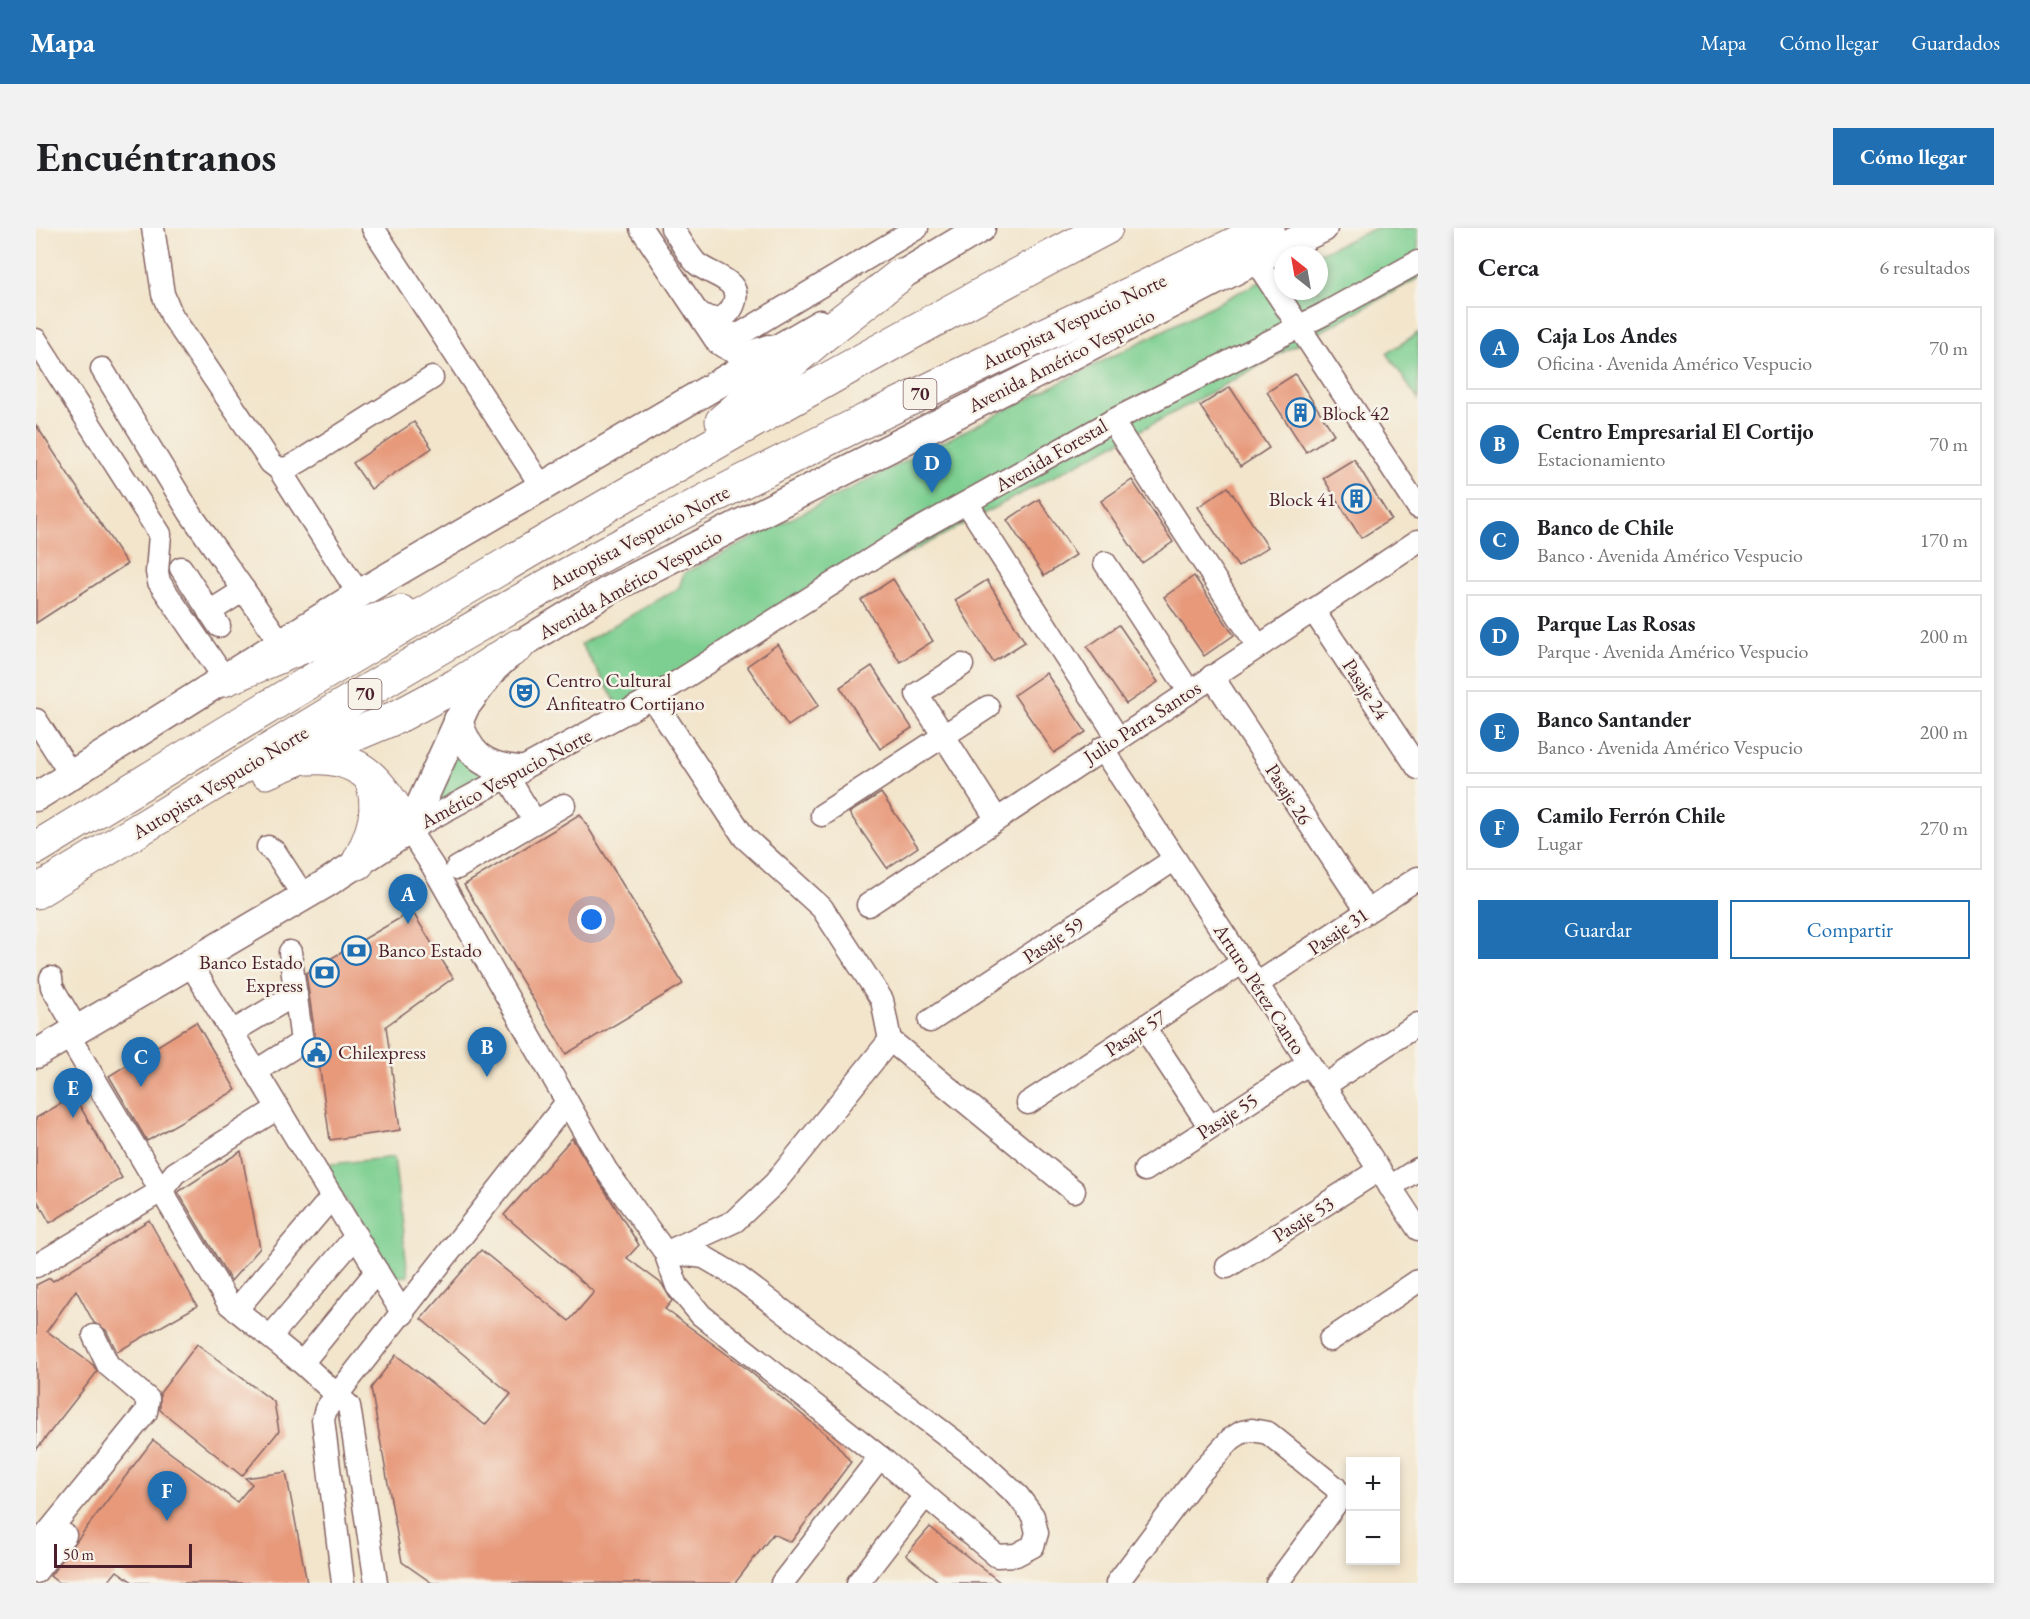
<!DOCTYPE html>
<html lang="es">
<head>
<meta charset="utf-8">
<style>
  :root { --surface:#fff; --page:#f2f2f2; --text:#202124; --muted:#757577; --line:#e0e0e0; --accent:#1f6fb2 }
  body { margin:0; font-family:"EB Garamond",serif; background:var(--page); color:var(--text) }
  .controls { position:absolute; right:18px; bottom:18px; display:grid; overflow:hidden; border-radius:0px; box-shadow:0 3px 9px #0003 }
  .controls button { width:54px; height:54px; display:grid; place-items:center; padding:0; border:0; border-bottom:2px solid var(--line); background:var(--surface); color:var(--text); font:30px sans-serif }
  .compass { position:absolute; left:1238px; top:18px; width:54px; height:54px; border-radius:50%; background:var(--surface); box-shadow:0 3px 9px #0003; rotate:329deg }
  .scale { position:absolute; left:18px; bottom:15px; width:138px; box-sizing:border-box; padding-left:6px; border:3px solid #4a1f2b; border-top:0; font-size:16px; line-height:21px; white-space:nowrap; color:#4a1f2b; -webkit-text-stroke:4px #f7f3e8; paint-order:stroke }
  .you { position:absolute; left:556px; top:692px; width:21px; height:21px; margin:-15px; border:4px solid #fff; border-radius:50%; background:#1a73e8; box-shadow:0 0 0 9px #1a73e833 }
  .badge { display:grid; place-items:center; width:39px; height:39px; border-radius:50%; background:var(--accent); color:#fff; font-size:20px; font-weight:700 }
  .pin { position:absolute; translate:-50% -50px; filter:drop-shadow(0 2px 3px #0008) }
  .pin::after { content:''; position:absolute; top:32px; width:21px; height:18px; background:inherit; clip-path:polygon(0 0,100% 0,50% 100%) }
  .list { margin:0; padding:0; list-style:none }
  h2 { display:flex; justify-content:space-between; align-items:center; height:78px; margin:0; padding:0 24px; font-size:26px }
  h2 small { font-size:20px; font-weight:400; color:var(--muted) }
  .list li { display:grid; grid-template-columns:39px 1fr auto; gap:18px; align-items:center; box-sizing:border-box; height:84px; margin:0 12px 12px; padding:0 12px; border:2px solid var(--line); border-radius:0px }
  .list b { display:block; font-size:22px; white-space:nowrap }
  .list p { margin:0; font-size:20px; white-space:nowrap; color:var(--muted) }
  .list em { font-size:20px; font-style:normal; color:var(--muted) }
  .actions { display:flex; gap:12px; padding:18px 24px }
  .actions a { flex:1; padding:14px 0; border:2px solid var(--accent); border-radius:0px; text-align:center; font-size:21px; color:var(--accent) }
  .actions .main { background:var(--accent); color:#fff }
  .map { position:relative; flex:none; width:1382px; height:1355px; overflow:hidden; border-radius:0px }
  header { display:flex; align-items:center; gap:36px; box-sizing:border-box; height:84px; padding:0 30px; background:var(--accent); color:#fff }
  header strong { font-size:28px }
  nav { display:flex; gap:33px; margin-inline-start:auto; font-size:21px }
  .intro { display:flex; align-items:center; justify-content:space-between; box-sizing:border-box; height:144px; padding:0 36px }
  h1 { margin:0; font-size:42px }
  .button { padding:15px 27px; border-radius:0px; background:var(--accent); color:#fff; font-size:21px; font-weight:700 }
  main { display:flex; gap:36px; padding:0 36px }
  aside { flex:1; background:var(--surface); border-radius:0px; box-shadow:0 3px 9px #0003 }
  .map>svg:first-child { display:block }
  .green { fill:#7dcf91; stroke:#64775e; stroke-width:1.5 }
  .building { fill:#e7997a }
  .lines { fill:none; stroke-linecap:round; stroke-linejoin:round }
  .minor-casing { stroke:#856463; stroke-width:25 }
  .major-casing { stroke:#856463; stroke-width:31 }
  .highway-casing { stroke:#856463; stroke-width:35 }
  .minor { stroke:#fff; stroke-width:22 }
  .major { stroke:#fff; stroke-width:28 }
  .highway { stroke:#fff; stroke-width:33 }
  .labels { text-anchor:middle; stroke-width:5; stroke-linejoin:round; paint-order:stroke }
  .shield { fill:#f7f3e8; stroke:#7e5f64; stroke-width:1.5 }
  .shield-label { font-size:18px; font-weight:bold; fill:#4a1f2b }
  .street-label { font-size:20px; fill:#4a1f2b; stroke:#f7f3e8 }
  .poi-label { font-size:20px; fill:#4a1f2b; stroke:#f7f3e8; text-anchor:start }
</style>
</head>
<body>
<header>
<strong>Mapa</strong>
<nav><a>Mapa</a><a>Cómo llegar</a><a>Guardados</a></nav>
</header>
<div class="intro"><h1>Encuéntranos</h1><a class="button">Cómo llegar</a></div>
<main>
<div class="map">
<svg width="1382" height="1355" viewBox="0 0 1382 1355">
  <rect width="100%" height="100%" fill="#f7f3e8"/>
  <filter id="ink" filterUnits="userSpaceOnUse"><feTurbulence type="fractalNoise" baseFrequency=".0167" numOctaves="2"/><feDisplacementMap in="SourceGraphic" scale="12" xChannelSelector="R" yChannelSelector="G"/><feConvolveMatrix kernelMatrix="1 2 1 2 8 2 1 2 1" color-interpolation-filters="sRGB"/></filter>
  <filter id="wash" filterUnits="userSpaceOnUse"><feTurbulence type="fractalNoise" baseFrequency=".008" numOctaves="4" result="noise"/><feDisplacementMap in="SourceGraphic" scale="24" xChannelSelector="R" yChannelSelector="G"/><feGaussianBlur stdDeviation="1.35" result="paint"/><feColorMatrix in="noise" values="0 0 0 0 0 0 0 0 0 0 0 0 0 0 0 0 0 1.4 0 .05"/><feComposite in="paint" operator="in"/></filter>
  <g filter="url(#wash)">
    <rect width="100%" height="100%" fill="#f2e5cc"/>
    <g class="green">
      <path d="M1340 0H1382V50L1137 185 583 479 545 416 643 360 648 345 1247 42V63H1283V27H1279Z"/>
      <path d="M1382 105V172L1351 125Z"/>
      <path d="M422 519 453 544 393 580Z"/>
      <path d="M358 929 372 1048 358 1049 287 937Z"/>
    </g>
    <g id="blocks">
      <g class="building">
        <path d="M1259 146 1298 206 1270 224 1231 164Z"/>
        <path d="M1194 159 1233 220 1204 239 1164 178Z"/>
        <path d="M378 194 396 220 335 261 317 235Z"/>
        <path d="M0 197 91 336 0 395Z"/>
        <path d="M1318 231 1355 291 1325 310 1287 250Z"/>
        <path d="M1096 252 1137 314 1106 335 1065 273Z"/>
        <path d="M1192 259 1232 319 1202 339 1162 279Z"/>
        <path d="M1003 271 1040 327 1008 348 971 292Z"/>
        <path d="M1158 348 1198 407 1168 428 1128 369Z"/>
        <path d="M857 351 897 413 864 434 825 372Z"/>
        <path d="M951 352 989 414 957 434 919 372Z"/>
        <path d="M1083 397 1122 454 1090 476 1051 419Z"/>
        <path d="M742 416 783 477 752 498 711 438Z"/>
        <path d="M836 438 876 500 844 521 804 459Z"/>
        <path d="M1010 445 1050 504 1018 525 978 467Z"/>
        <path d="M845 565 882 619 851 640 813 585Z"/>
        <path d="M544 586 647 756 530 826 428 657Z"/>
        <path d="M376 683 417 750 350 798 364 902 294 912 270 745Z"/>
        <path d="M160 794 200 862 111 913 73 848Z"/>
        <path d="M38 868 86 950 14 995 0 970V890Z"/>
        <path d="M536 910 603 1017 591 1030 626 1056 636 1073 629 1081 707 1138 797 1212 815 1234 755 1314 737 1306 699 1355H396L366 1334 335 1160 360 1127 449 1197 475 1166 385 1091 445 1022 533 1093 558 1064 468 987Z"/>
        <path d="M205 923 224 1020 195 1053 142 964Z"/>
        <path d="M113 992 161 1078 81 1124 70 1102 58 1095 40 1062 11 1103 57 1137 61 1144 0 1222V1057L14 1050 17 1053Z"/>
        <path d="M161 1116 238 1174 243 1203 206 1248 124 1182V1165Z"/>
        <path d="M117 1212 201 1274 216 1256 209 1250 250 1244 271 1355H98L81 1343 71 1355H23L14 1348Z"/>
        <path d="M894 1299 965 1355H904L870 1327Z"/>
      </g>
    </g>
  </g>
  <g filter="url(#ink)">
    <use href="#blocks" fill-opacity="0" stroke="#856463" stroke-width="1.5"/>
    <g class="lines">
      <defs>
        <g id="minor">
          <path d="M117 0 127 66 136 88 235 235 243 241 252 240 266 232 396 150"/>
          <path d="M337 0 506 259"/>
          <path d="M605 0 681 114C700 129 711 126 732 118"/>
          <path d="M636 0C644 11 651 25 660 35 674 48 709 51 697 78 694 84 689 89 683 90 674 92 670 89 662 84"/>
          <path d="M1219 32 1382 279"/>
          <path d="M661 84C675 96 686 110 706 105L881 0"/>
          <path d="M0 112 124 306 121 344 123 354 189 451"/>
          <path d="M66 141 154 285 245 415"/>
          <path d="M1076 193 1222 418"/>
          <path d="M243 241 323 366"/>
          <path d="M931 275 1082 510"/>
          <path d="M1069 335 1153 463"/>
          <path d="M145 340 183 398"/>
          <path d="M1277 382 1382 540"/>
          <path d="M173 384 208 362"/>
          <path d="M926 437 881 466 960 590"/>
          <path d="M1176 448 1331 683"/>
          <path d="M616 470 708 609 786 680 846 772 854 812 1038 963"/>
          <path d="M0 492 35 547"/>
          <path d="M1066 520 1382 1001"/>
          <path d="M471 548 499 594"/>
          <path d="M786 587 952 479"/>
          <path d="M232 619 239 624 268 669"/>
          <path d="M421 640 528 577"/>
          <path d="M832 677 1382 313"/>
          <path d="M154 735 367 1086"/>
          <path d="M15 750 16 759 41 802"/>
          <path d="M1221 756 1382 650"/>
          <path d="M894 793 1139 631"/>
          <path d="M1108 799 1174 899"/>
          <path d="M196 804 260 766"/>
          <path d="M32 807 193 1076 266 1135 313 1178 340 1355"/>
          <path d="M220 843 266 814 254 724"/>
          <path d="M1288 858 1382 796"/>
          <path d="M992 875 1207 734"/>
          <path d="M1109 942 1273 835"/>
          <path d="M1354 959 1382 941"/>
          <path d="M629 1024 668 1029 702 1049 942 1231 982 1268 997 1288 1001 1305 997 1318 980 1327 961 1328 844 1229 665 1087 641 1058 629 1024 570 942 396 637 373 602 616 470 878 304 1076 193 1288 86 1382 34"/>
          <path d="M631 1024 699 993 739 955 854 812"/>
          <path d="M0 1038 125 963 139 945 242 880"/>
          <path d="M1191 1039 1343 942"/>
          <path d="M200 1082 296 969"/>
          <path d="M234 1109 320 1008"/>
          <path d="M1294 1112 1382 1053"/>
          <path d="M266 1135 341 1043"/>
          <path d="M0 1319 110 1184 112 1171 72 1137 58 1108"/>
          <path d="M0 1344 29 1307"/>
          <path d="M307 1355 287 1191 290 1181 531 874"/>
          <path d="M746 1355 844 1229"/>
          <path d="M822 1355 889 1268"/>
          <path d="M1081 1355 1163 1246 1195 1211 1206 1204 1216 1202 1232 1205 1299 1259 1304 1267 1301 1274 1241 1355"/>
        </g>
        <g id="major">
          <path d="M844 60 945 0"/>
          <path d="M422 492C432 526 446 539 482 542"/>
          <path d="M0 569 323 366 784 96"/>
          <path d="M0 826 289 656 373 602 429 479 458 440 482 418 575 361 1006 143 1219 32 1287 0"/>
        </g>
        <g id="highway">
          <path d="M686 193 789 106 863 48"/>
          <path d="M187 452 293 408 365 384"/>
          <path d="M273 530C329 526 346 559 373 602"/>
          <path d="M230 544 363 488 421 457 482 418"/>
          <path d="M0 620C352 405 705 192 1070 0"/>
          <path d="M322 635C337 606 347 580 334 549"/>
          <path d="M0 664C195 547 387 424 587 316 798 203 1016 104 1232 0"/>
        </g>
      </defs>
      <use href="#minor" class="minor-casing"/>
      <use href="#major" class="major-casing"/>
      <use href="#highway" class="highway-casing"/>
      <use href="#minor" class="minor"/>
      <use href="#major" class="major"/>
      <use href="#highway" class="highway"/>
    </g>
  </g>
  <defs>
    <symbol id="building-ring" viewBox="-11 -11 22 22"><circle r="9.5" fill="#f7f3e8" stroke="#1f6fb2" stroke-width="1.5"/><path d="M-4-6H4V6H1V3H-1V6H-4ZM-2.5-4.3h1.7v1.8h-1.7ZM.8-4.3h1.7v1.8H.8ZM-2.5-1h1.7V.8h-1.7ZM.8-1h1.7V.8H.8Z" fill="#1f6fb2"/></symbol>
    <symbol id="theatre-ring" viewBox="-11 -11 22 22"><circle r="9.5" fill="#f7f3e8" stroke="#1f6fb2" stroke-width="1.5"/><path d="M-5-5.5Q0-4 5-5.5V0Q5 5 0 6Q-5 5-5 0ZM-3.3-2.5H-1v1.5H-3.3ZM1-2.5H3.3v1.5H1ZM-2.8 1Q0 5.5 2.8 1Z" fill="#1f6fb2"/></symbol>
    <symbol id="bank-ring" viewBox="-11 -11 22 22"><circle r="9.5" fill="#f7f3e8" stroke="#1f6fb2" stroke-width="1.5"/><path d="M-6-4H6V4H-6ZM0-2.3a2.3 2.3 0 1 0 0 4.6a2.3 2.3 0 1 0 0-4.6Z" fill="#1f6fb2"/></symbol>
    <symbol id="civic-ring" viewBox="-11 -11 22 22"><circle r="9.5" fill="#f7f3e8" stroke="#1f6fb2" stroke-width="1.5"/><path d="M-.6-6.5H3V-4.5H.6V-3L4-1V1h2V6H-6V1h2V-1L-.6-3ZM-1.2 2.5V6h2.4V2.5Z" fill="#1f6fb2"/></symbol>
  </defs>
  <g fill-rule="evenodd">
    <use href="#building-ring" x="1248" y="168" width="33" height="33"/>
    <use href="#building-ring" x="1304" y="254" width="33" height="33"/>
    <use href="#theatre-ring" x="472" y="448" width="33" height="33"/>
    <use href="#bank-ring" x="304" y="706" width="33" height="33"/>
    <use href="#bank-ring" x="272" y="728" width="33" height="33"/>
    <use href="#civic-ring" x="264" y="808" width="33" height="33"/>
  </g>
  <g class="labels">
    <g class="shield">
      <rect x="867.5" y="151" width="33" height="30" rx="4.5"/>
      <rect x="312.5" y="451" width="33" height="30" rx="4.5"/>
    </g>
    <g class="shield-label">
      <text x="884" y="172">70</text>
      <text x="329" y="472">70</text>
    </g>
    <g class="street-label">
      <text transform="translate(1038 93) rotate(-25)" y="7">Autopista Vespucio Norte</text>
      <text transform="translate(1025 132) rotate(-27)" y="7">Avenida Américo Vespucio</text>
      <text transform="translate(1015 227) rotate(-30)" y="7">Avenida Forestal</text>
      <text transform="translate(603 309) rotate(-28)" y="7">Autopista Vespucio Norte</text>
      <text transform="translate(594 356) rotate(-29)" y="7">Avenida Américo Vespucio</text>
      <text transform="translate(1330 461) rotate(57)" y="7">Pasaje 24</text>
      <text transform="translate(1106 494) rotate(-33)" y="7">Julio Parra Santos</text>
      <text transform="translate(470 550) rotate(-28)" y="7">Américo Vespucio Norte</text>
      <text transform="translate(184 554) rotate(-31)" y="7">Autopista Vespucio Norte</text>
      <text transform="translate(1253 566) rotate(57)" y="7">Pasaje 26</text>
      <text transform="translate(1302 703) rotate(-34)" y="7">Pasaje 31</text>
      <text transform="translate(1017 712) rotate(-33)" y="7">Pasaje 59</text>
      <text transform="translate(1224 761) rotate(57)" y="7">Arturo Pérez Canto</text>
      <text transform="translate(1099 805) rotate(-33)" y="7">Pasaje 57</text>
      <text transform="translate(1191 888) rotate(-33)" y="7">Pasaje 55</text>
      <text transform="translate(1267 991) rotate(-32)" y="7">Pasaje 53</text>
    </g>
    <g class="poi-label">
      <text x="1286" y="192">Block 42</text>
      <text x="1300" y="278" text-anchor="end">Block 41</text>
      <text x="510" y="459">Centro Cultural<tspan x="510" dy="23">Anfiteatro Cortijano</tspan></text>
      <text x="342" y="729">Banco Estado</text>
      <text x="267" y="741" text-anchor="end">Banco Estado<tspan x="267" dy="23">Express</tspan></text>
      <text x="302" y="831">Chilexpress</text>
    </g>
  </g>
</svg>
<div class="controls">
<button>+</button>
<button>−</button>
</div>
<svg class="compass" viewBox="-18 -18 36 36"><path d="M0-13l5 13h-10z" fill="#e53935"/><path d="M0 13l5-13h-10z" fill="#757577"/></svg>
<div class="scale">50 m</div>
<div class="you"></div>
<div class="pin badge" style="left:372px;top:696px">A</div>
<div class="pin badge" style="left:451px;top:849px">B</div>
<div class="pin badge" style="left:105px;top:859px">C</div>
<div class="pin badge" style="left:896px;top:265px">D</div>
<div class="pin badge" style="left:37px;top:890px">E</div>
<div class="pin badge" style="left:131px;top:1293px">F</div>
</div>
<aside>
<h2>Cerca<small>6 resultados</small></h2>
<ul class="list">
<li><span class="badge">A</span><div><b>Caja Los Andes</b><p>Oficina · Avenida Américo Vespucio</p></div><em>70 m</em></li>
<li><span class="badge">B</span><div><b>Centro Empresarial El Cortijo</b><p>Estacionamiento</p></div><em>70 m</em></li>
<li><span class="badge">C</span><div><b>Banco de Chile</b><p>Banco · Avenida Américo Vespucio</p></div><em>170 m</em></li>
<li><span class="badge">D</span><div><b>Parque Las Rosas</b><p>Parque · Avenida Américo Vespucio</p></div><em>200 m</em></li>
<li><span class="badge">E</span><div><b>Banco Santander</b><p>Banco · Avenida Américo Vespucio</p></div><em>200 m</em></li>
<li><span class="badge">F</span><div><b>Camilo Ferrón Chile</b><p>Lugar</p></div><em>270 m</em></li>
</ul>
<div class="actions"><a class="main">Guardar</a><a>Compartir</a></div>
</aside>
</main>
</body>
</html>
